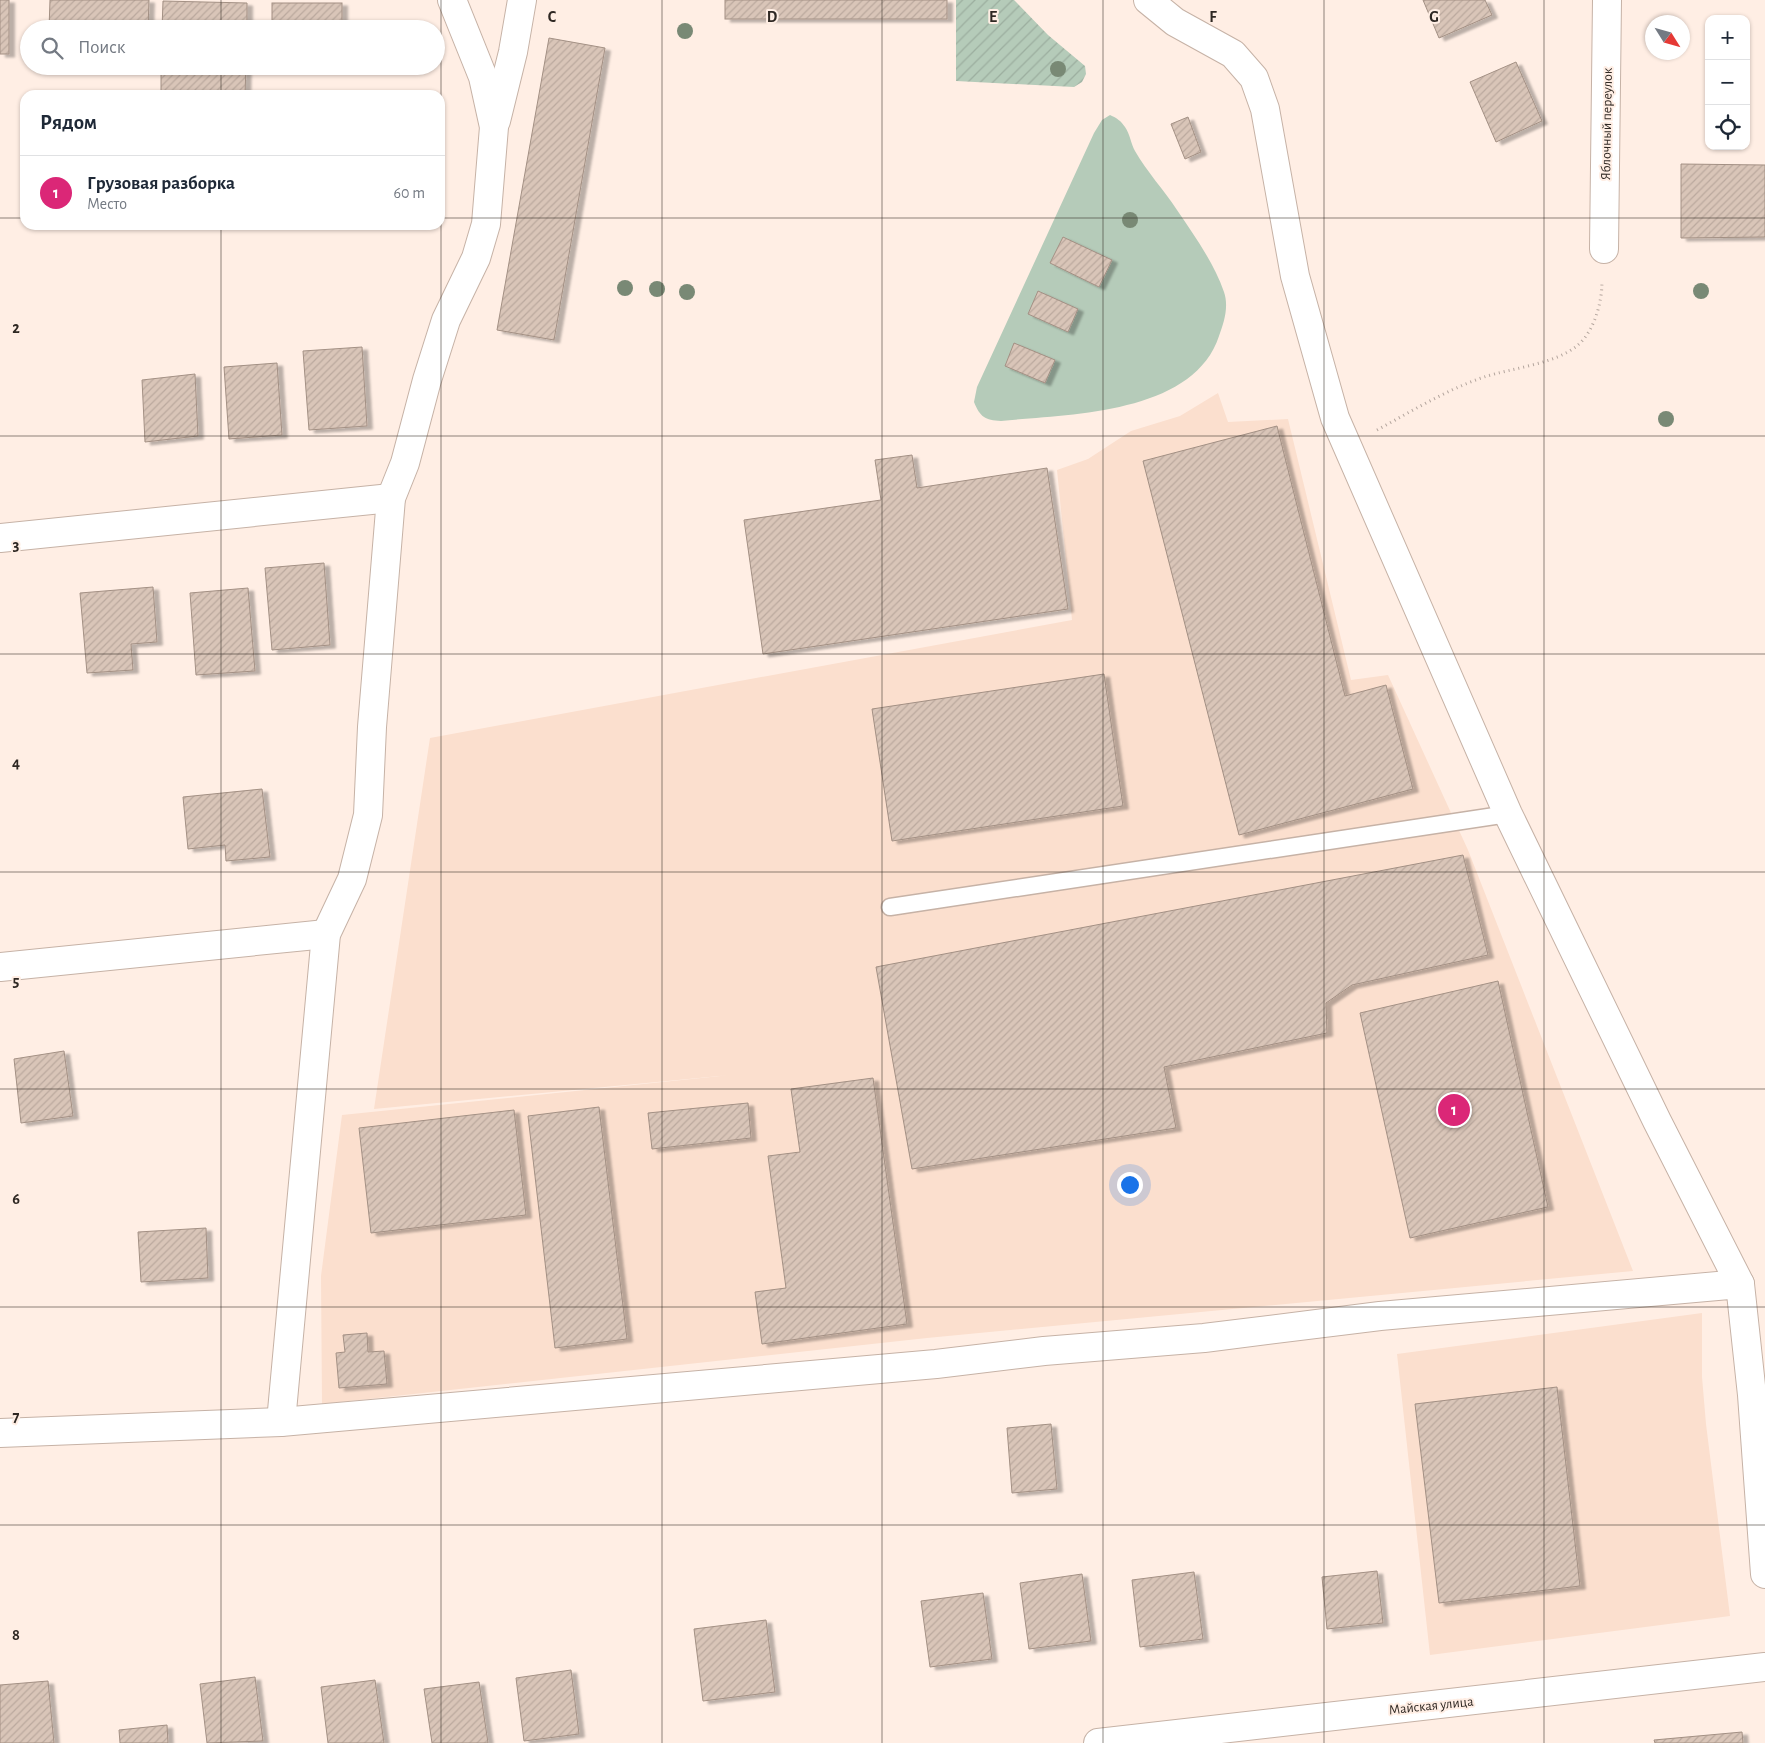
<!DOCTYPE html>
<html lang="ru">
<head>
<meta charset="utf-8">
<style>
  :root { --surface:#fff; --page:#f2f2f3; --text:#1f2937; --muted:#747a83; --line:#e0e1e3; --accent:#db2777 }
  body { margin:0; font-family:"Alegreya Sans",sans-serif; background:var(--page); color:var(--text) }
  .controls { position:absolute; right:15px; top:15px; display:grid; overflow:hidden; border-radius:10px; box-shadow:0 1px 4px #0004 }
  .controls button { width:45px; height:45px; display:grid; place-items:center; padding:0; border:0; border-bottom:1px solid var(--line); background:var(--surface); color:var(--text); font:25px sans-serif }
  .compass { position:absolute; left:1645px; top:15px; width:45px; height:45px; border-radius:50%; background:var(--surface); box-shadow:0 1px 4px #0004; rotate:127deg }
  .you { position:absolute; left:1129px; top:1184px; width:18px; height:18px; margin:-12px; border:4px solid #fff; border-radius:50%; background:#1a73e8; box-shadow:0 0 0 8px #1a73e833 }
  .badge { display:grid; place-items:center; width:32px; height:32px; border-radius:50%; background:var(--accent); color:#fff; font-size:16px; font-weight:700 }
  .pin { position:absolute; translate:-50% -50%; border:2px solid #fff; box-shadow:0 1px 5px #0006 }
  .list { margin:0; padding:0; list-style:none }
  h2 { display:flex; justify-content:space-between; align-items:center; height:65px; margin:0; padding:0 20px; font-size:21px }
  h2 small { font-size:16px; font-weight:400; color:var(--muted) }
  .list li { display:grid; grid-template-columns:32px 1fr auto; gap:15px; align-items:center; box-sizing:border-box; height:75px; padding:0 20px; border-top:1px solid var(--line) }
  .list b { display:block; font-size:19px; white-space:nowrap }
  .list p { margin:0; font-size:16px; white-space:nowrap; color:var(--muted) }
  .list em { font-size:16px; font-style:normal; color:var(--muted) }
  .icon { flex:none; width:28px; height:28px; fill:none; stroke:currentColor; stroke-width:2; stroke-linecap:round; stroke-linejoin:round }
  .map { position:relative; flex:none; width:1765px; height:1743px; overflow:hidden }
  .search { position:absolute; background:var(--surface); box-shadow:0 1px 4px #0004; left:20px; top:20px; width:425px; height:55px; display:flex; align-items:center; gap:12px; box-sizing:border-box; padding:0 18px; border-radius:28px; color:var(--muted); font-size:19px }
  .panel { position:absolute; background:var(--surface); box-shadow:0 1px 4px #0004; left:20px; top:90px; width:425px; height:140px; border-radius:15px }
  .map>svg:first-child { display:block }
  .built { fill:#fbdfce }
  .grass { fill:#b5cbb9 }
  .garden { fill:url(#garden-furrows) }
  .building { fill:url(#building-hatch); stroke:#a39084; filter:url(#shadow) }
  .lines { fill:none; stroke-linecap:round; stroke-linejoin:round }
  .lane-casing { stroke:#c6b2a6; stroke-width:19 }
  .street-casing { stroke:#c6b2a6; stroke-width:30 }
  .path { stroke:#b4a69e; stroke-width:3; stroke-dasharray:1 4; stroke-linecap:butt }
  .lane { stroke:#fff; stroke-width:16 }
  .street { stroke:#fff; stroke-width:28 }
  .tree { fill:#798975 }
  .grid { fill:none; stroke:#2f2823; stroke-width:1; stroke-opacity:0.55 }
  .labels { text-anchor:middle; stroke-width:4; stroke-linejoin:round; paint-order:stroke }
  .street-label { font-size:14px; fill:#2f2823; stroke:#ffeee4 }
  .grid-label { font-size:16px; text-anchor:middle; font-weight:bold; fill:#2f2823; stroke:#ffeee4; stroke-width:4; stroke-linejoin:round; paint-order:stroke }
</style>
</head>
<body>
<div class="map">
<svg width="1765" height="1743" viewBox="0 0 1765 1743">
  <defs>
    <pattern id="garden-furrows" width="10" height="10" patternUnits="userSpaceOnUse" patternTransform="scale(1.25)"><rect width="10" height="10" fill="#b5cbb9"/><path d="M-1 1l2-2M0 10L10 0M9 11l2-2" fill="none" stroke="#9cae9f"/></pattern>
    <pattern id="building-hatch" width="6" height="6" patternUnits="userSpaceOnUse" patternTransform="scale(1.25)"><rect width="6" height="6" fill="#d9c5b8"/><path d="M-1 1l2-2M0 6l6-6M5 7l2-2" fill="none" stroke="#bba99e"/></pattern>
    <filter id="shadow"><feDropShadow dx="5.5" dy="3" stdDeviation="1" flood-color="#0004"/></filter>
  </defs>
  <rect width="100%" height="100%" fill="#ffeee4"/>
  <g class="built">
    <path d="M1218 393 1228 422 1288 419 1351 680 1388 675 1468 850 1633 1271 927 1338 322 1404 321 1276 342 1115 730 1075 374 1109 430 738 1072 620 1057 470 1088 459 1131 431 1180 416Z"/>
    <path d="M1702 1313V1377L1706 1424 1730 1616 1430 1655 1397 1354Z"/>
  </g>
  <path class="grass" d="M1110 115C1117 118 1121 121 1125 127 1130 134 1131 144 1135 151 1147 172 1164 190 1177 210 1194 235 1214 263 1224 292 1229 307 1224 322 1219 336 1193 415 1068 414 1001 421 985 420 980 417 974 402L977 387 1094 133 1102 120Z"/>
  <path class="garden" d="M956 0H1014L1048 35 1085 66 1086 74 1082 82 1074 87 956 81Z"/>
  <g class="building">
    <rect x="0" y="0" width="9" height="54"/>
    <path d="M50 0H149L148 29H49Z"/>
    <rect x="725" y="0" width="222" height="19"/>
    <path d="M1423 0H1485L1492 15 1439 38Z"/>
    <path d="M163 1 247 3V29H162Z"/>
    <rect x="272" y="3" width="70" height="26"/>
    <path d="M549 38 605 48 554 340 497 330Z"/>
    <path d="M1516 62 1542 121 1496 142 1470 82Z"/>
    <path d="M48 66H147V69Z"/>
    <path d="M161 66H246L245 95 161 94Z"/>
    <rect x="272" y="66" width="70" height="3"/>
    <path d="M1188 117 1201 152 1185 159 1171 124Z"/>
    <path d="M1681 164 1765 165V237L1681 238Z"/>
    <path d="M1063 237 1112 260 1099 287 1050 263Z"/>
    <path d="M1038 291 1078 309 1068 332 1028 314Z"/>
    <path d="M1014 343 1055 360 1045 383 1005 366Z"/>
    <path d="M362 347 367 426 309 430 303 351Z"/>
    <path d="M277 363 282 435 229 439 224 367Z"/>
    <path d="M195 374 198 436 145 442 142 380Z"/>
    <path d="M1277 426 1345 696 1386 685 1413 789 1239 835 1143 461Z"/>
    <path d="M912 455 917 488 1047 468 1068 609 763 654 744 520 881 500 875 460Z"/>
    <path d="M324 563 330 645 272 650 265 568Z"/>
    <path d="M153 587 157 642 131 644 133 670 87 673 80 593Z"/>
    <path d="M248 588 255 671 196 675 190 593Z"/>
    <path d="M1104 674 1123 806 892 841 872 709Z"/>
    <path d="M262 789 270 857 226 861 225 845 188 849 183 797Z"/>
    <path d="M1463 855 1488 955 1352 985 1326 1003 1327 1033 1164 1067 1176 1128 912 1169 876 967Z"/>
    <path d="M1498 981 1548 1207 1410 1238 1360 1013Z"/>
    <path d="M64 1051 73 1116 21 1123 14 1059Z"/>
    <path d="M873 1078 907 1324 762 1344 755 1292 786 1288 768 1156 800 1152 791 1089Z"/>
    <path d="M748 1103 751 1138 652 1149 648 1113Z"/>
    <path d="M599 1107 627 1339 555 1348 528 1116Z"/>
    <path d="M514 1110 526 1215 371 1233 359 1128Z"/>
    <path d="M206 1228 208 1278 141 1282 138 1232Z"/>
    <path d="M367 1333 368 1352 384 1351 387 1384 339 1388 336 1353 345 1352 343 1335Z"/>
    <path d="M1557 1387 1580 1586 1439 1603 1415 1404Z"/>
    <path d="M1051 1424 1057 1489 1012 1493 1007 1428Z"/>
    <path d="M1377 1571 1383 1623 1327 1629 1322 1577Z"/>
    <path d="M1194 1572 1203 1639 1140 1647 1132 1580Z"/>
    <path d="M1082 1574 1091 1641 1029 1649 1020 1583Z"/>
    <path d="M983 1593 992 1659 930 1667 921 1601Z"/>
    <path d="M766 1620 775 1692 703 1701 694 1629Z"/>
    <path d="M571 1670 579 1734 524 1741 516 1678Z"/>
    <path d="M255 1677 263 1741 207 1743 200 1684Z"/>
    <path d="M375 1680 384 1743H328L321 1687Z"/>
    <path d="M48 1681 54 1743H0V1685Z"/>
    <path d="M479 1682 488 1743H432L424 1689Z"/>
    <path d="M167 1725 168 1743H120L119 1730Z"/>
    <path d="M1742 1732 1743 1743H1655L1654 1740Z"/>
  </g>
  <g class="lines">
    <defs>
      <path id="lane" d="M890 907 1508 814"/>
      <g id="street">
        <path d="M1148 0 1175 22 1233 54 1254 78 1265 109 1295 276 1335 418 1508 814 1657 1121 1740 1284"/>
        <path d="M496 121 513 52 522 0"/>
        <path d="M1604 249 1607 0"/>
        <path d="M0 538 391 498"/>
        <path d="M0 967 326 934"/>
        <path d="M281 1422 326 934 352 879 368 815 372 727 391 498 405 463 427 380 446 320 476 258 486 224 494 127 483 77 452 0"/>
        <path d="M0 1433 281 1422 936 1364 1044 1351 1204 1338 1380 1316 1740 1284 1752 1395 1765 1574"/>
        <path d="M1098 1743 1765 1667"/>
      </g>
    </defs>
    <use href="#lane" class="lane-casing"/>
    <use href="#street" class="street-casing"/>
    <path class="path" d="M1377 430C1412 411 1446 390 1484 377 1512 368 1556 364 1578 345 1594 331 1602 303 1602 282"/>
    <use href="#lane" class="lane"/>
    <use href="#street" class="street"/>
  </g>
  <g class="tree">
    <circle cx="685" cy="31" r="8"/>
    <circle cx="1058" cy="69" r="8"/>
    <circle cx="1130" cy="220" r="8"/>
    <circle cx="625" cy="288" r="8"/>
    <circle cx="657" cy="289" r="8"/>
    <circle cx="1701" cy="291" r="8"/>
    <circle cx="687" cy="292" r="8"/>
    <circle cx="1666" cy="419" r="8"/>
  </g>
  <path class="grid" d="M221 0V29M441 0V1743M662 0V1743M882 0V1743M1103 0V1743M1324 0V1743M1544 0V1743M221 66V95M0 218H25M440 218H1765M221 225V1743M0 436H1765M0 654H1765M0 872H1765M0 1089H1765M0 1307H1765M0 1525H1765"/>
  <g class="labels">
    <g class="street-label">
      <text transform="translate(1606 124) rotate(-89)" y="5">Яблочный переулок</text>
      <text transform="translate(1431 1705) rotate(-6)" y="5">Майская улица</text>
    </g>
  </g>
  <g class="grid-label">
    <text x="552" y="22">C</text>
    <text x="772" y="22">D</text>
    <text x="993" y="22">E</text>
    <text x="1213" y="22">F</text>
    <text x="1434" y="22">G</text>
    <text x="16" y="333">2</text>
    <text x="16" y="550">3</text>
    <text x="16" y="768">4</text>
    <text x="16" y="986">5</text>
    <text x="16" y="1204">6</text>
    <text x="16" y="1422">7</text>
    <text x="16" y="1640">8</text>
  </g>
</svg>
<div class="controls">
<button>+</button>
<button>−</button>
<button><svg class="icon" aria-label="locate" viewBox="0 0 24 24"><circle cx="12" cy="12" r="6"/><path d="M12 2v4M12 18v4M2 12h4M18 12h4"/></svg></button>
</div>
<svg class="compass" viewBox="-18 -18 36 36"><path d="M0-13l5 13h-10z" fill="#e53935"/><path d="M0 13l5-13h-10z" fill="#747a83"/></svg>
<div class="you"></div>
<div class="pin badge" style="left:1454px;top:1110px">1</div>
<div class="search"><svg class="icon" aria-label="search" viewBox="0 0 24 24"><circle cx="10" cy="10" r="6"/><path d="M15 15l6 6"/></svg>Поиск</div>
<section class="panel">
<h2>Рядом<small></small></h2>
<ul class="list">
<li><span class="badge">1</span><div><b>Грузовая разборка</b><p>Место</p></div><em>60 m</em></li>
</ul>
</section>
</div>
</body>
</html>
